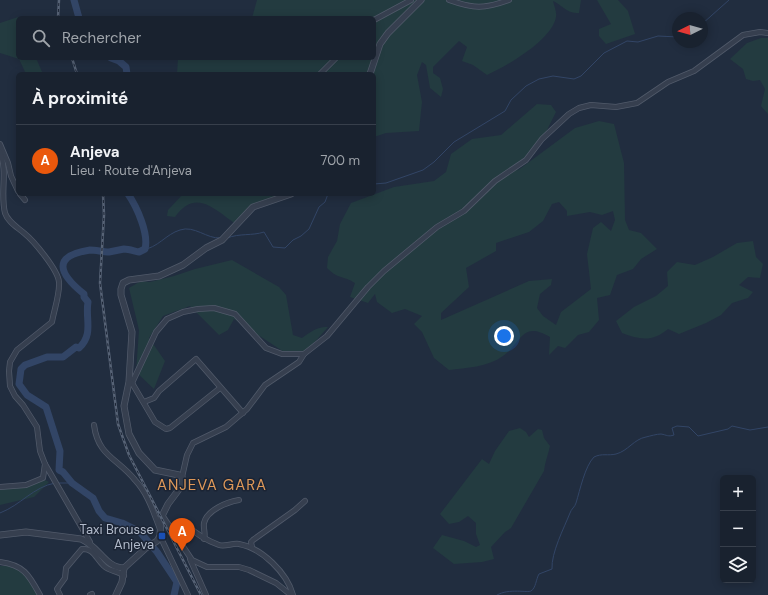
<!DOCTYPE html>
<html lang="fr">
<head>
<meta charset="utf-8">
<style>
  :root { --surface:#19222f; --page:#222a37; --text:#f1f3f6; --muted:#9fa4aa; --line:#373f4b; --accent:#ea580c }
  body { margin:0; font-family:"DM Sans",sans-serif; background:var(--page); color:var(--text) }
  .controls { position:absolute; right:12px; bottom:12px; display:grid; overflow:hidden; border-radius:6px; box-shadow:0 2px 10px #0003 }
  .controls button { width:36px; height:36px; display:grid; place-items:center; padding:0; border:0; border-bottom:1px solid var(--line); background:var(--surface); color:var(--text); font:20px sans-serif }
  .compass { position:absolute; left:672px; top:12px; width:36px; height:36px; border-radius:50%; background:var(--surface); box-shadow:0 2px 10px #0003; rotate:265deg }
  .you { position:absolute; left:504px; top:336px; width:14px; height:14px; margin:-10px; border:3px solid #fff; border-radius:50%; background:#1a73e8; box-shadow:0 0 0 6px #1a73e833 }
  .badge { display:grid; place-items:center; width:26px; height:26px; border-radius:50%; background:var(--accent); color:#fff; font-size:13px; font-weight:700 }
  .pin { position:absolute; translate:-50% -33px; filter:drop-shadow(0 1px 2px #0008) }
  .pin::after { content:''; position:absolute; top:21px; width:14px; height:12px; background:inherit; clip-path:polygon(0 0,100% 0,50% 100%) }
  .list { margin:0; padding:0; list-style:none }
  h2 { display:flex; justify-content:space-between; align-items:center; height:52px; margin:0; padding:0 16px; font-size:17px }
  h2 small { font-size:13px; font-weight:400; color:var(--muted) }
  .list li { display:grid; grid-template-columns:26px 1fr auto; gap:12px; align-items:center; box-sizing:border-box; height:72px; padding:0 16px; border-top:1px solid var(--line) }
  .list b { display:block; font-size:15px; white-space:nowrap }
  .list p { margin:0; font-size:13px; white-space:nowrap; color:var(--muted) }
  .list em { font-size:13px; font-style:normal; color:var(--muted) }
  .icon { flex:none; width:22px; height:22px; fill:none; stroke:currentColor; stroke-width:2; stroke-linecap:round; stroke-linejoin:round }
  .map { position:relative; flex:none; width:768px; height:595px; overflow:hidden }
  .search { position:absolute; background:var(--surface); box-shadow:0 2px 10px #0003; left:16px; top:16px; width:360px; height:44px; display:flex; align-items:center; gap:10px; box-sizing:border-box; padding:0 14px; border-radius:6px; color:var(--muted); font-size:15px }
  .panel { position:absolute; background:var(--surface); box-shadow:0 2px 10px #0003; left:16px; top:72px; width:360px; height:124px; border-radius:6px }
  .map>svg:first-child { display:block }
  .green { fill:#233b40; fill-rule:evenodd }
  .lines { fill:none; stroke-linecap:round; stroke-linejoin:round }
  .stream { stroke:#324566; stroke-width:1 }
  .river { stroke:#324566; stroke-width:7 }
  .minor-casing { stroke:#515a6a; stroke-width:6 }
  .tertiary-casing { stroke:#515a6a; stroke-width:7 }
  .minor { stroke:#363f4f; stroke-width:4.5 }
  .tertiary { stroke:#363f4f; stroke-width:5.5 }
  .rail-casing { stroke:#576376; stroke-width:2.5 }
  .rail { stroke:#1b2434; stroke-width:1; stroke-dasharray:3; stroke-linecap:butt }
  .transit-dot { fill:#1a4fb4; stroke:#1b2434; stroke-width:1.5 }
  .labels { text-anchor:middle; stroke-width:3; stroke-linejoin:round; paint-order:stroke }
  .poi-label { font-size:13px; fill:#b1baca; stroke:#1b2434; text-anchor:end }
  .quarter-label { font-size:15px; letter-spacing:1px; fill:#de9859; stroke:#1b2434 }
</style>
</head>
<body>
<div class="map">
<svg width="768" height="595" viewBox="0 0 768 595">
  <rect width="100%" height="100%" fill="#212d3f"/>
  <g class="green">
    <path d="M257 0H581L579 13C566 13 565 7 553 1 554 6 557 12 556 17 552 40 507 66 487 75L473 65 462 61 467 47 459 41 433 67V73L440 78 443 89 441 97 430 88 426 65 422 62 417 75 422 102 419 131 386 133 374 137V74H177L178 58H374V18H252Z"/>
    <path d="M597 0H618L628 11 635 34 606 44 599 36V29L611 24Z"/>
    <path d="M18 17V58H36L43 74H26L19 59 0 53V23Z"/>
    <path d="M761 38H768V114L761 106 765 89 760 80 753 81 746 79 743 69 730 59 747 43Z"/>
    <path d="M537 104 551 105 556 112 546 132 517 171 575 128 599 121 614 124 624 163 625 220 629 230 641 233 657 249 641 259 633 269 617 275 610 295 597 298 599 320 589 332 578 335 565 348 558 346 549 355 550 337C521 320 522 343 503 356 488 367 466 368 449 370L434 358 422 332 414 324 422 316 405 309 392 313 377 302 375 294 368 303 350 297 355 283C343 275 339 280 327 268L328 257 337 241 340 224 351 203 394 187 434 181 446 172 451 154 472 139 501 135ZM559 202 567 211V216L590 212 602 215 613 211 615 220 611 231 601 222 593 228 587 254 591 289 561 312 556 325 543 316 537 308 540 294 551 285 552 279 529 281 441 320V313L469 287 466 268 496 251V243L529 232 543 221 552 204Z"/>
    <path d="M183 194H243L247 196 253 194H293L259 204 237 225C214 209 196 188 175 217L167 216 168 210Z"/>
    <path d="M753 241 756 257 763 264 760 278 748 277 739 285 753 292 748 298 732 303 721 315 706 323 679 334 668 329C653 342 640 340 622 333L616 321 634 307 656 296 668 286 667 272 677 262 695 265 713 257 737 243Z"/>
    <path d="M232 260 279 287 286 295 293 335 302 338C310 332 318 326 328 327L306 352H284L234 319 228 330 219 335 190 306 163 316 149 338 165 361 154 389 136 372 139 330 129 288 141 281 150 282 174 276 195 269Z"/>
    <path d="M520 428 526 432 529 437 538 429 542 430 544 438 550 446C548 455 545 462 544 471L511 528 505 532 491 547 494 559 482 562 454 564 433 548 442 535 464 541 476 547 480 545 476 534V523L468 516 459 522 449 524 440 514 482 459 489 464 495 451 509 431Z"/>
    <path d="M45 480 49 482 34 497 0 505V488L29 485Z"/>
    <path d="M0 566H14L25 575 39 595H0Z"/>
  </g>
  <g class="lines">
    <g class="stream">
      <path d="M702 24 729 0"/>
      <path d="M374 184 386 183 423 170 434 162 454 142 505 111 511 100 526 86 539 79 553 76 574 79 581 76 604 53 627 41 638 42 658 36 678 37"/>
      <path d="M227 238C240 233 252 236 264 232L273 247 285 248 293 240 301 236 309 229 319 207 325 202 328 194"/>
      <path d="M142 250C158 248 166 234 180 230 194 225 207 239 220 238"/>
      <path d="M58 483H72"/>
      <path d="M0 513C21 505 33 487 55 483"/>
      <path d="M497 595C509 588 528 593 531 591 536 588 536 579 539 574L552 569C551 553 564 528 570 513 571 509 575 507 576 503 580 490 585 466 594 457 602 453 608 456 616 454 628 451 634 439 646 437 650 436 657 434 661 434 667 435 668 437 674 435L672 428 677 426 689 427 698 436 728 429 732 426 750 430 768 427"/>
    </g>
    <g class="river">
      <path d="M74 0 79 18"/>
      <path d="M111 58 119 61 126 67 127 74"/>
      <path d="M128 194C137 207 149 234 145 249L139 252C134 251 129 249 124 249 119 250 114 251 109 252 103 252 96 250 90 250 51 256 59 274 84 294V297L88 302C85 319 94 334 79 348L76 347 63 357H47L25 365 21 369 19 384 27 395 46 407 60 451 59 470 63 472 72 483 93 498 99 511 105 518 122 523 140 532 157 552 177 582 174 595"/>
    </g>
    <defs>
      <g id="minor">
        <path d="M449 0C474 9 484 9 509 0"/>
        <path d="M374 20 411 0"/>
        <path d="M320 74 336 58"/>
        <path d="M0 144 8 163 11 176 18 191"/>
        <path d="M0 152C8 172 0 193 5 213 8 222 17 227 24 233 34 241 58 270 59 282 60 294 54 310 52 322L17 350 10 362 9 371 10 386 15 396 23 405 37 427 40 451 45 464 43 478 26 485 0 487"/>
        <path d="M20 194 25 200"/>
        <path d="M129 382 132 383 156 332 167 319 183 312 198 309 214 308 235 314 266 348 282 354H304L327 336 368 287 384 271 437 227 464 211 495 181 526 160 542 139 569 114 579 108 591 105 616 107 637 103 668 82 694 71 743 35 760 32 768 33"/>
        <path d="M132 383 155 422 166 429 170 428 220 388"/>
        <path d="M144 402 154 398 159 391 196 359 243 413"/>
        <path d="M94 425C98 456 117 458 135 480 148 494 153 511 160 529"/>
        <path d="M45 464 90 542"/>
        <path d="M182 477 187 455 193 443 226 427 247 409 265 385 299 362 304 354"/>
        <path d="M162 515 192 560 207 567H239L249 570 276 583 291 595"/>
        <path d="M185 524C196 534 205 540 219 545 225 547 232 543 239 544 262 548 287 573 293 595"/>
        <path d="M160 536 188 595"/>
        <path d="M204 539C206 534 203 528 204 523 207 510 227 502 239 500"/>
        <path d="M252 547 251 542 253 540 295 510 305 501"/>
        <path d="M190 559 206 595"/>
        <path d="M0 562C24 565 29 575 40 595"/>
        <path d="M60 595 57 589 65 578 66 568 82 549C94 548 96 559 104 566 110 572 118 570 124 576"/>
        <path d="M90 595 92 594"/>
      </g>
      <g id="tertiary">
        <path d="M370 74 380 44 388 33 421 0"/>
        <path d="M0 535 26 532 81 539C99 546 105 568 124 568"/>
        <path d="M116 595 122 582 124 568 146 548 157 541 160 536 161 518 168 504 183 484 182 477 179 475 155 470 139 453 129 434 124 406 129 382 132 332 121 295V289L123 283 129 280 159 276 183 265 206 248 222 240 253 207 291 194"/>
      </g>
    </defs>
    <use href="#minor" class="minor-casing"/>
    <use href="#tertiary" class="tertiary-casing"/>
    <use href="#minor" class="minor"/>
    <use href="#tertiary" class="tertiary"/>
    <defs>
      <g id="rail">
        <path d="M58 18 59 0"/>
        <path d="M72 58 77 74"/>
        <path d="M103 194 104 215 100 283 118 424 129 455 201 595"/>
      </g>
    </defs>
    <use href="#rail" class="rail-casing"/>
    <use href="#rail" class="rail"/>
  </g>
  <rect class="transit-dot" x="158" y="532" width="8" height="8" rx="2"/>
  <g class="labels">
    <g class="poi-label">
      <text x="154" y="534">Taxi Brousse<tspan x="154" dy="15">Anjeva</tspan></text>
    </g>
    <g class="quarter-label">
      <text x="212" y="490">ANJEVA GARA</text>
    </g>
  </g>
</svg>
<div class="controls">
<button>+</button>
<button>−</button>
<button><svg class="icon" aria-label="layers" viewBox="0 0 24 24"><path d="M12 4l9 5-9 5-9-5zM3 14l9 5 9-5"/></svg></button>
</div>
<svg class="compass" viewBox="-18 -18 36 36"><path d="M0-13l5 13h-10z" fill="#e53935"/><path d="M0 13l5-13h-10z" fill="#9fa4aa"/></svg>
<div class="you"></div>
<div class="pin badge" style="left:182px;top:551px">A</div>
<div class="search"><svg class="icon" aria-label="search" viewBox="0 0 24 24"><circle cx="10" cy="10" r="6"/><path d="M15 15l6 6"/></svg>Rechercher</div>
<section class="panel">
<h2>À proximité<small></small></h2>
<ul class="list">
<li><span class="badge">A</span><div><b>Anjeva</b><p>Lieu · Route d'Anjeva</p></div><em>700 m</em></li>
</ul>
</section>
</div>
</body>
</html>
